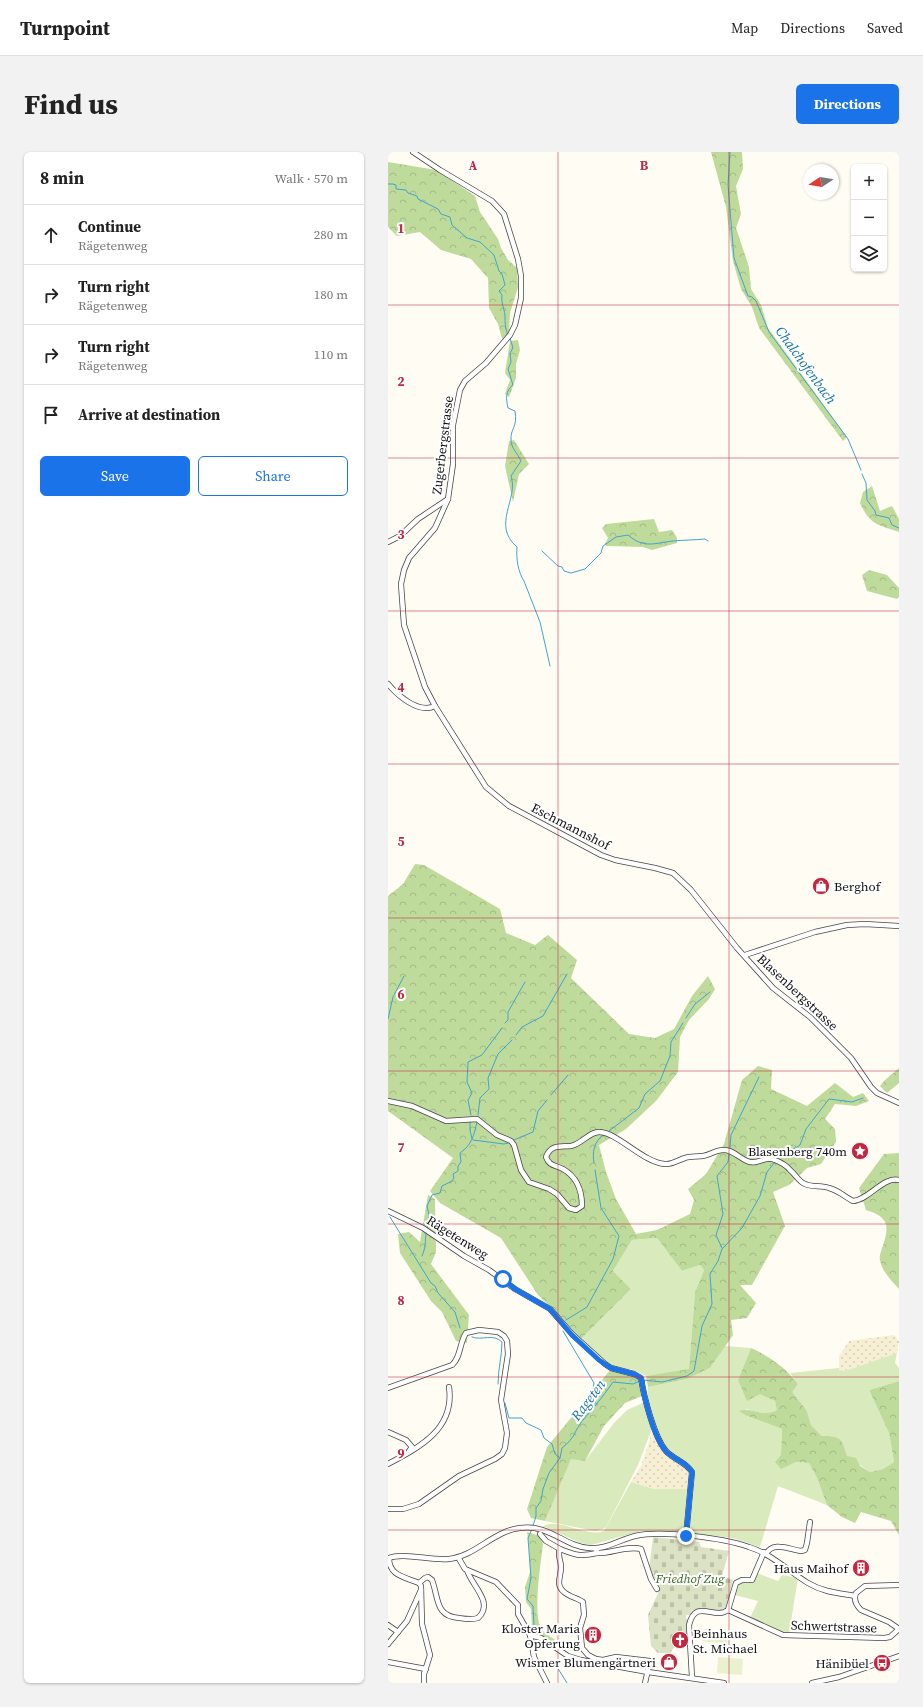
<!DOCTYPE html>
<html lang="en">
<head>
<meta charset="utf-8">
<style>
  :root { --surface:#fff; --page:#f2f2f2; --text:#222; --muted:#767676; --line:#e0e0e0; --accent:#1a73e8 }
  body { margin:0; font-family:"Source Serif 4",serif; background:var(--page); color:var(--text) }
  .controls { position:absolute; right:12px; top:12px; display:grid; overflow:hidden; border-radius:6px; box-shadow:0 1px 3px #0004 }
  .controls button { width:36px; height:36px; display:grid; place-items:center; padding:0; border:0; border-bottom:1px solid var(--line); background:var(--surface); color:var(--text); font:20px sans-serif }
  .compass { position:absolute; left:415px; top:12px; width:36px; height:36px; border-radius:50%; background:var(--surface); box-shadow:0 1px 3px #0004; rotate:258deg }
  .stop { position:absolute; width:12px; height:12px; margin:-9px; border:3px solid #1a73e8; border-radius:50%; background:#fff }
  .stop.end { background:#1a73e8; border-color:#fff; box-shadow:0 1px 4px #0008 }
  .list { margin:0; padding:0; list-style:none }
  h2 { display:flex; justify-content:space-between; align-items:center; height:52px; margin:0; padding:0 16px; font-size:17px }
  h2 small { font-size:13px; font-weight:400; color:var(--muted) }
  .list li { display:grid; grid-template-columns:26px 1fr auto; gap:12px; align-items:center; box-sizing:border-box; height:60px; padding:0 16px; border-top:1px solid var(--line) }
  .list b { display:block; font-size:15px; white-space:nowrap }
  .list p { margin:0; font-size:13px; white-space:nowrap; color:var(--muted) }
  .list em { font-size:13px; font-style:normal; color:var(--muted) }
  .actions { display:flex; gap:8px; padding:12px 16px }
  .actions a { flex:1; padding:9px 0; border:1px solid var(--accent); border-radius:6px; text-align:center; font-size:14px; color:var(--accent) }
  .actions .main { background:var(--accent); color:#fff }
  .icon { flex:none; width:22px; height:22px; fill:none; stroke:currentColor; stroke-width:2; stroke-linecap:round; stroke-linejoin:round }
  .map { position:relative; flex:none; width:511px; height:1531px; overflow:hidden; border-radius:6px }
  header { display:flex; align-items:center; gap:24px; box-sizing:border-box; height:56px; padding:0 20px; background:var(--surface); border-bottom:1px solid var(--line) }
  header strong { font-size:19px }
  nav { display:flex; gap:22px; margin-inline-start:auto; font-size:14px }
  .intro { display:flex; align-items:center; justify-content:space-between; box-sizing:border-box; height:96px; padding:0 24px }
  h1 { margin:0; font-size:28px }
  .button { padding:10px 18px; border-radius:6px; background:var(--accent); color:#fff; font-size:14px; font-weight:700 }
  main { display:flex; gap:24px; padding:0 24px }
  aside { flex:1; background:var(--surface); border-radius:6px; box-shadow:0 1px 3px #0004 }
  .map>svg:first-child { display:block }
  .farmland { fill:url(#farmland-dots) }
  .grass { fill:#d9eabd }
  .forest { fill:url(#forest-crowns) }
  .cemetery { fill:url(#cemetery-stones) }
  .pitch { fill:#e9f1cf }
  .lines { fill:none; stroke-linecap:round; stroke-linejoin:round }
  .stream { stroke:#40a4cd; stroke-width:1 }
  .minor-casing { stroke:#444; stroke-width:6 }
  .minor { stroke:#fff; stroke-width:4.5 }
  .route { stroke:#1a73e8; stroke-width:5 }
  .grid { fill:none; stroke:#c2273f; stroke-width:1; stroke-opacity:0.55 }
  .labels { text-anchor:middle; stroke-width:4; stroke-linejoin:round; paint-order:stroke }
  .street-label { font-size:13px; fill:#111; stroke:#fff }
  .poi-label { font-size:13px; fill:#111; stroke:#fff; text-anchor:end }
  .park-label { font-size:13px; font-style:italic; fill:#376a20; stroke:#fff }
  .water-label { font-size:14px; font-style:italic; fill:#1876a4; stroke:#fff }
  .grid-label { font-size:13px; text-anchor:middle; font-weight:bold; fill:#c2273f; stroke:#fff; stroke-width:4; stroke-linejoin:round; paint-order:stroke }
</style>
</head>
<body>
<header>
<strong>Turnpoint</strong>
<nav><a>Map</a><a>Directions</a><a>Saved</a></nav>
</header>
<div class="intro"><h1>Find us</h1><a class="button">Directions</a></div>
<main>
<aside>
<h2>8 min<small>Walk · 570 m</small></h2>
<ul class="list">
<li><svg class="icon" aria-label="ahead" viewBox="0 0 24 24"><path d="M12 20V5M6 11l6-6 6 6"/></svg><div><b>Continue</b><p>Rägetenweg</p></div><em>280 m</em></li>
<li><svg class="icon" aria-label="right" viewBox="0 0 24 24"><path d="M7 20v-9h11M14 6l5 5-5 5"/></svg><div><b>Turn right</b><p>Rägetenweg</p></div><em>180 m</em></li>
<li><svg class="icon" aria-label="right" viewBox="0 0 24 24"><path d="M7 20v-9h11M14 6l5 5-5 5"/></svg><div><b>Turn right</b><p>Rägetenweg</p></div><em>110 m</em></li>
<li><svg class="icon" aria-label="arrive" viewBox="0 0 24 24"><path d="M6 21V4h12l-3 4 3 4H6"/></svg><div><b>Arrive at destination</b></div></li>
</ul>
<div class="actions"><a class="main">Save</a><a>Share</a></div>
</aside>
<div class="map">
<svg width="511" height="1531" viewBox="0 0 511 1531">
  <defs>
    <pattern id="farmland-dots" width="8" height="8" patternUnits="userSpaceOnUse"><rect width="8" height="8" fill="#f6efd4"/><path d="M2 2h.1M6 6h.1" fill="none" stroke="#d2ccb5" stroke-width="1.8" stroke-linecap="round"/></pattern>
    <pattern id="forest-crowns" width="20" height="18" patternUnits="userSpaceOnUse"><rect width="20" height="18" fill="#bfdb9c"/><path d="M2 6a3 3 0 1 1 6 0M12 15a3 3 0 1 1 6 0" fill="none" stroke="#a3bb85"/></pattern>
    <pattern id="cemetery-stones" width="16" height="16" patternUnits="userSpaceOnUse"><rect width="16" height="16" fill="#dce2c4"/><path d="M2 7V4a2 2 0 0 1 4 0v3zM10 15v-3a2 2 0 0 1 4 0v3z" fill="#bcc1a7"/></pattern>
  </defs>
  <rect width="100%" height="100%" fill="#fffcf4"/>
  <g class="farmland">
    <path d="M506 1183 511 1189 509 1201 457 1219 451 1218V1204L461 1189Z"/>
    <path d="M266 1275 302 1320V1337H266L243 1330 253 1314Z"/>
  </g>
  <g class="grass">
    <path d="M269 1086 294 1119 312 1113 316 1118 307 1140 301 1218 258 1224 243 1217H233L220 1212 193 1187 243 1137 225 1119 244 1088Z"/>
    <path d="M337 1194 363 1196 350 1228 387 1249 390 1258C379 1264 370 1260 358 1257L359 1264 394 1277 393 1316 408 1310 421 1311 429 1326 439 1353 390 1334 372 1395 345 1386 300 1381 304 1319C297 1313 287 1307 280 1299 268 1285 258 1254 260 1235L299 1227 322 1216Z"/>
    <path d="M509 1201 507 1211 511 1216V1229L481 1238 501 1281 506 1310 495 1317 482 1320 459 1304C454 1286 453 1284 434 1284L423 1273 419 1259 403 1240 410 1232 402 1221 451 1216V1218L457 1219Z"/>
    <path d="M257 1250 265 1274 250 1313 218 1375 215 1377 207 1379 157 1369 183 1306 197 1309 226 1271 239 1258Z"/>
    <path d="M243 1330 266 1337H302L297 1361V1380L253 1379 203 1393 193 1391 155 1374C175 1366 197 1386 216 1379Z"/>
    <path d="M369 1421 390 1429 394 1423 410 1426 401 1482 384 1477 362 1466 370 1449 347 1443 349 1433 353 1429 364 1430Z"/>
  </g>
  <g class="forest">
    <path d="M323 0H354L355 17 348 34 353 62 348 76 361 115 363 137 373 153 380 176 459 285 455 289 371 176 364 155 353 137 345 109 338 55Z"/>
    <path d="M0 10 48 18 87 44 92 60 110 87 113 96 120 108 129 116 130 135 122 161 121 181 114 187 110 172 101 156 100 126 83 107 53 98 32 80 9 84 0 75Z"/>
    <path d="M130 188 132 198 128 212V226L121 245 117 242 122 228 117 221 122 189Z"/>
    <path d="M126 288 141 312 131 322 125 350 117 314 121 289Z"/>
    <path d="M484 334 492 359 504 354 511 367V380C490 373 482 373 472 351L475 340Z"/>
    <path d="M266 367 271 380 284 378 289 386V391L264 398 255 395 218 394 217 392 220 386 214 376 218 372Z"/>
    <path d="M481 418 499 423 511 436V445L509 447 479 439 474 423Z"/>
    <path d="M27 712 36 713 112 757 118 781 147 793 160 783 189 808 183 826 241 882 267 886 286 877 304 844 320 824 327 837 321 847 301 868 292 885 290 920 268 949 238 977 211 993 218 1020 228 1047 248 1082 269 1078 302 1062 306 1048 300 1037 318 1022 336 992 354 928 370 914 384 918 383 937 419 954 447 931 465 945 475 941 481 949 468 954 447 952 437 967 447 977 448 990 433 1012 419 1016 401 1033 385 1040 397 1074 364 1133H352L368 1151 359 1166 343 1168 345 1183 322 1216 299 1227 260 1235 258 1224 301 1217 307 1140 316 1118 312 1113 294 1119 269 1086 244 1088 225 1119 243 1137 193 1187 175 1167 150 1143 113 1086 52 1051 42 1039 65 1006 0 959V744L15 732Z"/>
    <path d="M511 916V931L499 941 492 934 497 928Z"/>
    <path d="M511 1001V1137C504 1129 494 1120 492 1108 491 1104 493 1100 494 1096 502 1074 501 1065 478 1058L471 1036 496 1002Z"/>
    <path d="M40 1043 47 1047 48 1100 43 1112 81 1163 79 1191 68 1189 54 1160 43 1149 12 1101 10 1082 21 1080 32 1090Z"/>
    <path d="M363 1196C381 1204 398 1216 410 1232L404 1240 419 1259 423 1273 434 1284C453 1284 454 1286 459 1304L468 1306 472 1314 482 1320 495 1317 506 1310 501 1281 481 1238 511 1229V1383L503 1369 473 1360 467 1371 454 1365 439 1353 429 1326 421 1311 408 1310 393 1317 387 1310 393 1303 394 1277 359 1264 351 1259C365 1255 376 1266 389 1258L387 1249 372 1242 359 1249 350 1228Z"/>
    <path d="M223 1217 251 1226 254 1244 237 1251 216 1274 197 1309 183 1307 157 1369 143 1366 139 1357 159 1295Z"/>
    <path d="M139 1380 152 1384 155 1392C153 1410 144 1464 154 1478 160 1485 177 1491 178 1500L150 1482 148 1478 144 1476 143 1457 138 1450 137 1435 142 1420 141 1392Z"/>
  </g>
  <path class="cemetery" d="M265 1385 311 1390 313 1395 341 1399 334 1424 345 1428 339 1455 334 1459 304 1458 302 1463H298L301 1493H288L282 1501H270L263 1494 260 1463 272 1437 261 1418Z"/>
  <g class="pitch">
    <path d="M316 1477 340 1480 339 1492 314 1489Z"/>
    <path d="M330 1505 355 1507 354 1523 329 1521Z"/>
  </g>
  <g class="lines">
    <g class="stream">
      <path d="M342 0 340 33 346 106 360 144 364 145 368 149 381 180 460 287 473 318"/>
      <path d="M0 32H5L8 33V37L18 38 20 41 29 44 30 47 50 57 53 62 62 65 64 73 79 86 92 90 106 103 111 119 114 122 117 133 111 139 114 143C113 151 116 156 117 163 117 171 117 176 120 183"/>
      <path d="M122 186 125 196 122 201 123 210 120 217 125 233C117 239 118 247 120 256L127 259C130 275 122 277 123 288 123 296 130 302 133 309L123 324C131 347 103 373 129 395 128 406 130 420 136 429L152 470 162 514"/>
      <path d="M474 322 478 331 479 348 487 359 488 363 501 366 504 373 511 376"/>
      <path d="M154 399 170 414 174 415 176 419 183 421 197 417 213 401 215 394 228 385 240 383C256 397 267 391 285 389 296 388 307 388 317 387L320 389"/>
      <path d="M298 866 307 852 322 840"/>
      <path d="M0 867 5 845 16 824"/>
      <path d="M117 871 120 868V860L137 830"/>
      <path d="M128 883 134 875 155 864 179 822"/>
      <path d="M163 943 180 923"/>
      <path d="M83 963 80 948 84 941 79 930 80 910 94 903 114 876"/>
      <path d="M90 963 92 946 101 937 100 926 110 902 124 888"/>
      <path d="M82 970V978L84 987"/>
      <path d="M221 979 251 956 257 942 272 929 282 904 283 890 295 871"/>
      <path d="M85 988 116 992 120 991"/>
      <path d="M126 988 145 980 150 959 159 948"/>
      <path d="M342 995 343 983 371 925"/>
      <path d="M391 1006 412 993 418 977 441 947 464 950 475 946"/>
      <path d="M206 1011C204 1000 206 990 215 983"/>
      <path d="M2 1065 43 1131 47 1134 50 1141 67 1160 72 1176"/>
      <path d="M39 1077 41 1063 39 1054 44 1043 52 1041 54 1034 64 1029 66 1026 65 1022 70 1019V1014L73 1010 72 1001C84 993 86 983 89 970"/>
      <path d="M334 1096 328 1083 335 1062 329 1024 340 1010 341 1002"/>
      <path d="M34 1104C38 1095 37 1090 38 1080"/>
      <path d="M178 1168 199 1155 225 1107 231 1084 213 1056 207 1018"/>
      <path d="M175 1179 206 1231 204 1244 209 1253"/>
      <path d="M84 1185C94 1189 105 1181 114 1190 114 1204 110 1217 110 1232"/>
      <path d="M255 1228 274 1230 299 1224 306 1219 314 1174 324 1152 322 1122 330 1109 334 1097 354 1076 372 1044 379 1020 386 1011"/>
      <path d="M117 1251 121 1266H134L138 1271 153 1278 156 1286 164 1292 167 1302 172 1306"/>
      <path d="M145 1374 148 1364V1356L153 1349 155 1337 161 1321 172 1306 174 1296C188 1285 186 1279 195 1268 206 1256 216 1243 225 1230L245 1232 252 1229"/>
      <path d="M144 1377 140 1386 143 1426 139 1447 145 1454 146 1473"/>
      <path d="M169 1515 179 1531"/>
    </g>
    <defs>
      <g id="minor">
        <path d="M25 0 52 18 104 49 116 62 130 107 133 124V146L127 173 122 183 98 211 77 229 72 238 65 273V312L60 347 47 376 21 406 16 418 13 432 16 473 37 535 47 554 98 635 121 654 213 703 227 708 267 716 285 721 303 738 349 796 385 836 422 865 463 906 483 935 489 941 511 951"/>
        <path d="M0 390 12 384 30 367 60 347"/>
        <path d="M0 532C10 544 31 562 47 554"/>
        <path d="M357 803 427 780 459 773 477 772 511 774"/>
        <path d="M0 949 24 954 58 969 89 967 109 983 123 989 126 993 133 1018 141 1030 161 1037 169 1042 181 1056 188 1058 194 1054C194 1038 189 1025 175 1017 167 1013 161 1014 158 1005 163 992 172 995 183 994 194 992 202 979 212 980 230 981 256 1011 277 1012 284 1013 290 1008 297 1006 302 1004 309 1005 315 1004 322 1003 328 998 335 998 344 997 351 1006 359 1009 369 1014 378 1003 387 1008 392 1010 399 1014 402 1018 407 1022 410 1028 415 1031 423 1036 433 1033 441 1036 450 1038 457 1045 465 1049 481 1048 495 1024 511 1028"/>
        <path d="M0 1059 35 1076 76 1104 101 1118 127 1137 162 1157 185 1183 217 1212 223 1216 246 1222 253 1226C256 1245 266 1285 278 1299 285 1307 298 1310 304 1320L298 1384"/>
        <path d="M0 1236 64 1213C73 1205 71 1192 78 1181L91 1178 110 1180 116 1184 119 1189 120 1202 113 1248 119 1281 117 1296 114 1302 107 1307 71 1324 31 1352 15 1357H0"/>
        <path d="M0 1280 18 1288 24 1295 21 1299"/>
        <path d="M0 1312C32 1295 67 1277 61 1235"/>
        <path d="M152 1382 158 1389 172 1397"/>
        <path d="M208 1397 209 1401C192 1405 187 1403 172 1397 169 1404 173 1408 173 1415 173 1421 171 1426 171 1431 172 1443 188 1445 195 1450L196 1463 192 1476 194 1496 200 1503 208 1507 215 1508 228 1505 262 1509 257 1531"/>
        <path d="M209 1401C223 1402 239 1393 253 1397L263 1427 269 1437"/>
        <path d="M378 1402C385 1389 400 1397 413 1399L417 1398 419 1391 422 1370"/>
        <path d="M70 1405 77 1417 108 1430 130 1453V1462L142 1483 146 1505 159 1531"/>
        <path d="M1 1406C15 1400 43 1409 61 1407 88 1404 105 1379 132 1376 162 1372 175 1394 201 1396 217 1398 231 1388 247 1384 273 1378 336 1386 361 1395 384 1402 400 1419 420 1431 435 1440 450 1441 467 1444"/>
        <path d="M1 1406C1 1424 17 1425 31 1431L33 1434 34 1472 42 1503 36 1522V1531"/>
        <path d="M31 1431 37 1426 40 1425 44 1428C51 1447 47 1464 71 1466 78 1467 84 1468 90 1466 107 1451 83 1433 79 1418"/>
        <path d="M511 1433 477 1434 468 1441C465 1448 468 1453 473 1458L501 1470 511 1477"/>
        <path d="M340 1458 348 1431 354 1428H364L376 1400"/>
        <path d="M0 1473 10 1480"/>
        <path d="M142 1483 153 1486 180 1504 193 1508 260 1520 336 1531"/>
        <path d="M0 1492 19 1469 33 1438"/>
        <path d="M0 1510 38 1517"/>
        <path d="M304 1525 301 1473C308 1445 326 1469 340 1458L395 1483 496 1486 502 1485 511 1477"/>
        <path d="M424 1531 451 1525 511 1504"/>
      </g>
    </defs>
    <use href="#minor" class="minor-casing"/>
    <use href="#minor" class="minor"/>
  </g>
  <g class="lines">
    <path class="route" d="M115 1127 127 1137 162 1157 184 1183 211 1208 223 1216 246 1222 253 1226C256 1245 265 1283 277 1298 284 1307 298 1309 304 1320L298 1384"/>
  </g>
  <path class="grid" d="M170 0V1531M341 0V1531M0 153H511M0 306H511M0 459H511M0 612H511M0 766H511M0 919H511M0 1072H511M0 1225H511M0 1378H511"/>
  <defs>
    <symbol id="shop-disc" viewBox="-11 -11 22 22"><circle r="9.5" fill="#c2273f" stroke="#fff"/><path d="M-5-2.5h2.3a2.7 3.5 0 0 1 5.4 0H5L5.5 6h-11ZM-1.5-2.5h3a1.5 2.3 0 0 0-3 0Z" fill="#fff"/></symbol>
    <symbol id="sight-disc" viewBox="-11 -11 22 22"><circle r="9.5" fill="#c2273f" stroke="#fff"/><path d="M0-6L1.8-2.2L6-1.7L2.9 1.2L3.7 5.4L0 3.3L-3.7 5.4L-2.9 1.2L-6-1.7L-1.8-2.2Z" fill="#fff"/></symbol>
    <symbol id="building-disc" viewBox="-11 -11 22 22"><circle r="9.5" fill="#c2273f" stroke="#fff"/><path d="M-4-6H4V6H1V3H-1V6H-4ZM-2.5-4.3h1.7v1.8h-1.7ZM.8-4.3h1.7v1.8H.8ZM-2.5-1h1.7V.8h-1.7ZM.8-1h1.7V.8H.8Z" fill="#fff"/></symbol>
    <symbol id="church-disc" viewBox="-11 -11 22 22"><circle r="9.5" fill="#c2273f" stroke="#fff"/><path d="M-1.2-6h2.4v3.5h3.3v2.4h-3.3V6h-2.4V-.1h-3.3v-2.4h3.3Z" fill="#fff"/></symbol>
    <symbol id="bus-disc" viewBox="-11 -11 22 22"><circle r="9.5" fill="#c2273f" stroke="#fff"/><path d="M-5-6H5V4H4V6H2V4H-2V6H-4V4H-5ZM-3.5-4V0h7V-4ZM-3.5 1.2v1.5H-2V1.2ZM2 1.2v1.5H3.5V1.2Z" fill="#fff"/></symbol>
  </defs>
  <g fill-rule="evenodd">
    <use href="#shop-disc" x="423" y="724" width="20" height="20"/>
    <use href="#sight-disc" x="462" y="989" width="20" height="20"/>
    <use href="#building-disc" x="463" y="1406" width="20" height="20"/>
    <use href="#building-disc" x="195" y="1473" width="20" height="20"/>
    <use href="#church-disc" x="282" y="1478" width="20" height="20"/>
    <use href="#shop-disc" x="271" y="1500" width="20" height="20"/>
    <use href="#bus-disc" x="484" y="1501" width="20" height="20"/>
  </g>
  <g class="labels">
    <g class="street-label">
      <text transform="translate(54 293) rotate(-83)" y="5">Zugerbergstrasse</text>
      <text transform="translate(183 674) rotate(27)" y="5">Eschmannshof</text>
      <text transform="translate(410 840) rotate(43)" y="5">Blasenbergstrasse</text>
      <text transform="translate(70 1085) rotate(32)" y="5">Rägetenweg</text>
      <text transform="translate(446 1474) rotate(2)" y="5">Schwertstrasse</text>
    </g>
    <g class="poi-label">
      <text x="446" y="739" text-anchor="start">Berghof</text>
      <text x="459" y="1004">Blasenberg 740m</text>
      <text x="460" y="1421">Haus Maihof</text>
      <text x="192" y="1481">Kloster Maria<tspan x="192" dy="15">Opferung</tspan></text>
      <text x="305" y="1486" text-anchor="start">Beinhaus<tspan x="305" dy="15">St. Michael</tspan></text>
      <text x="268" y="1515">Wismer Blumengärtneri</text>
      <text x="481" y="1516">Hänibüel</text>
    </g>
    <g class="park-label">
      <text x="302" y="1431">Friedhof Zug</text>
    </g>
    <g class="water-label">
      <text transform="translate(418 213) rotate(54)" y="5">Chalchofenbach</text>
      <text transform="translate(200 1248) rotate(-53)" y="5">Rageten</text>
    </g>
  </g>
  <g class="grid-label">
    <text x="85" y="18">A</text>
    <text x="256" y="18">B</text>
    <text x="13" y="81">1</text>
    <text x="13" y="234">2</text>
    <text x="13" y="387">3</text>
    <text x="13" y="540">4</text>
    <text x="13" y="694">5</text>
    <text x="13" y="847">6</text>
    <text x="13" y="1000">7</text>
    <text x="13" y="1153">8</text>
    <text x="13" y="1306">9</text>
  </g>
</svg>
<div class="controls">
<button>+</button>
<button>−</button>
<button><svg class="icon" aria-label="layers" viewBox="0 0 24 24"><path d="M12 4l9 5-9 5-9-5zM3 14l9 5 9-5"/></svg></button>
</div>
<svg class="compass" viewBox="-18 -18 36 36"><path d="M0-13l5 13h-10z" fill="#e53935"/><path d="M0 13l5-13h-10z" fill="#767676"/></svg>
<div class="stop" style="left:115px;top:1127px"></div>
<div class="stop end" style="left:298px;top:1384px"></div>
</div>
</main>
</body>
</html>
